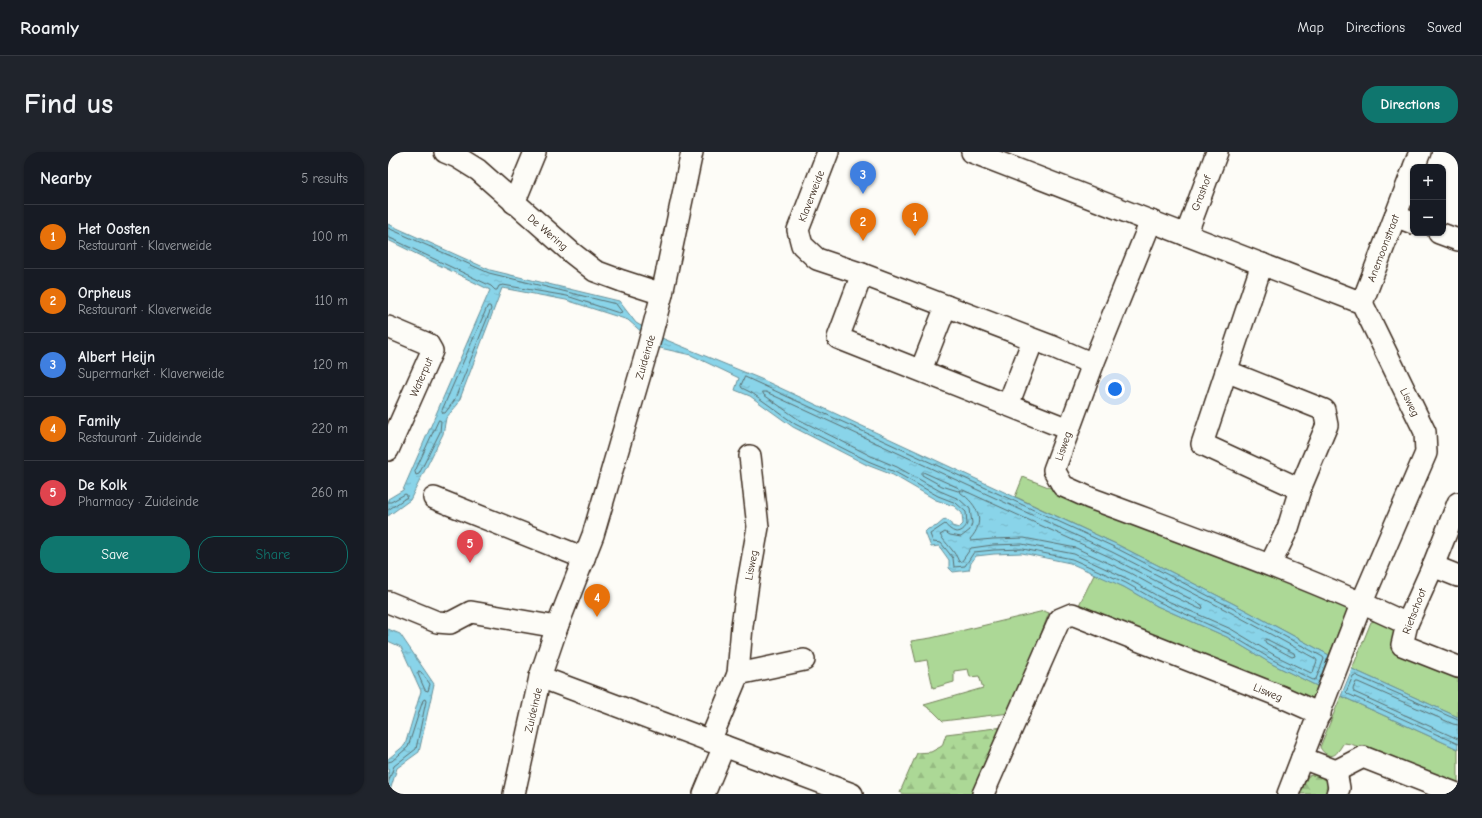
<!DOCTYPE html>
<html lang="en">
<head>
<meta charset="utf-8">
<style>
  :root { --surface:#171b24; --page:#20242c; --text:#f1f3f6; --muted:#9ea1a6; --line:#363941; --accent:#0f766e }
  body { margin:0; font-family:"Comic Neue",sans-serif; background:var(--page); color:var(--text) }
  .controls { position:absolute; right:12px; top:12px; display:grid; overflow:hidden; border-radius:8px; box-shadow:0 1px 3px #0004 }
  .controls button { width:36px; height:36px; display:grid; place-items:center; padding:0; border:0; border-bottom:1px solid var(--line); background:var(--surface); color:var(--text); font:20px sans-serif }
  .you { position:absolute; left:727px; top:237px; width:14px; height:14px; margin:-10px; border:3px solid #fff; border-radius:50%; background:#1a73e8; box-shadow:0 0 0 6px #1a73e833 }
  .badge { display:grid; place-items:center; width:26px; height:26px; border-radius:50%; background:var(--accent); color:#fff; font-size:13px; font-weight:700 }
  .pin { position:absolute; translate:-50% -33px; filter:drop-shadow(0 1px 2px #0008) }
  .pin::after { content:''; position:absolute; top:21px; width:14px; height:12px; background:inherit; clip-path:polygon(0 0,100% 0,50% 100%) }
  .list { margin:0; padding:0; list-style:none }
  h2 { display:flex; justify-content:space-between; align-items:center; height:52px; margin:0; padding:0 16px; font-size:17px }
  h2 small { font-size:13px; font-weight:400; color:var(--muted) }
  .list li { display:grid; grid-template-columns:26px 1fr auto; gap:12px; align-items:center; box-sizing:border-box; height:64px; padding:0 16px; border-top:1px solid var(--line) }
  .list b { display:block; font-size:15px; white-space:nowrap }
  .list p { margin:0; font-size:13px; white-space:nowrap; color:var(--muted) }
  .list em { font-size:13px; font-style:normal; color:var(--muted) }
  .actions { display:flex; gap:8px; padding:12px 16px }
  .actions a { flex:1; padding:9px 0; border:1px solid var(--accent); border-radius:16px; text-align:center; font-size:14px; color:var(--accent) }
  .actions .main { background:var(--accent); color:#fff }
  .map { position:relative; flex:none; width:1070px; height:642px; overflow:hidden; border-radius:16px }
  header { display:flex; align-items:center; gap:24px; box-sizing:border-box; height:56px; padding:0 20px; background:var(--surface); border-bottom:1px solid var(--line) }
  header strong { font-size:19px }
  nav { display:flex; gap:22px; margin-inline-start:auto; font-size:14px }
  .intro { display:flex; align-items:center; justify-content:space-between; box-sizing:border-box; height:96px; padding:0 24px }
  h1 { margin:0; font-size:28px }
  .button { padding:10px 18px; border-radius:16px; background:var(--accent); color:#fff; font-size:14px; font-weight:700 }
  main { display:flex; gap:24px; padding:0 24px }
  aside { flex:1; background:var(--surface); border-radius:16px; box-shadow:0 1px 3px #0004 }
  .map>svg:first-child { display:block }
  .green { fill:#acd896; stroke:#74815a }
  .forest { fill:url(#forest-firs); stroke:#74815a }
  .water { fill:url(#water-ripples); stroke:#6a9098 }
  .lines { fill:none; stroke-linecap:round; stroke-linejoin:round }
  .shore { stroke:#5a6e6f; stroke-width:1 }
  .minor-casing { stroke:#3b2a1e; stroke-width:24 }
  .minor { stroke:#fdfcf7; stroke-width:21 }
  .labels { text-anchor:middle; stroke-width:3; stroke-linejoin:round; paint-order:stroke }
  .street-label { font-size:11px; fill:#3b2a1e; stroke:#fdfcf7 }
</style>
</head>
<body>
<header>
<strong>Roamly</strong>
<nav><a>Map</a><a>Directions</a><a>Saved</a></nav>
</header>
<div class="intro"><h1>Find us</h1><a class="button">Directions</a></div>
<main>
<aside>
<h2>Nearby<small>5 results</small></h2>
<ul class="list">
<li><span class="badge" style="background:#e8710a">1</span><div><b>Het Oosten</b><p>Restaurant · Klaverweide</p></div><em>100 m</em></li>
<li><span class="badge" style="background:#e8710a">2</span><div><b>Orpheus</b><p>Restaurant · Klaverweide</p></div><em>110 m</em></li>
<li><span class="badge" style="background:#3f7fe0">3</span><div><b>Albert Heijn</b><p>Supermarket · Klaverweide</p></div><em>120 m</em></li>
<li><span class="badge" style="background:#e8710a">4</span><div><b>Family</b><p>Restaurant · Zuideinde</p></div><em>220 m</em></li>
<li><span class="badge" style="background:#e0444e">5</span><div><b>De Kolk</b><p>Pharmacy · Zuideinde</p></div><em>260 m</em></li>
</ul>
<div class="actions"><a class="main">Save</a><a>Share</a></div>
</aside>
<div class="map">
<svg width="1070" height="642" viewBox="0 0 1070 642">
  <defs>
    <pattern id="forest-firs" width="22" height="20" patternUnits="userSpaceOnUse"><rect width="22" height="20" fill="#acd896"/><path d="M5 1l3.5 6h-7zM16 11l3.5 6h-7z" fill="#95ba81"/></pattern>
    <pattern id="water-ripples" width="26" height="14" patternUnits="userSpaceOnUse"><rect width="26" height="14" fill="#89d4e9"/><path d="M2 4q2-2 4 0t4 0M15 11q2-2 4 0t4 0" fill="none" stroke="#77b6c7"/></pattern>
  </defs>
  <rect width="100%" height="100%" fill="#fdfcf7"/>
  <filter id="ink" filterUnits="userSpaceOnUse"><feTurbulence type="fractalNoise" baseFrequency=".025" numOctaves="2"/><feDisplacementMap in="SourceGraphic" scale="8" xChannelSelector="R" yChannelSelector="G"/><feConvolveMatrix kernelMatrix="1 2 1 2 8 2 1 2 1" color-interpolation-filters="sRGB"/></filter>
  <g filter="url(#ink)">
    <g class="green">
      <path d="M635 325 961 454 941 503 846 452 728 392 630 346 627 345Z"/>
      <path d="M707 421 736 435 769 454 839 485 884 512 929 534 925 546 689 457Z"/>
      <path d="M656 459 661 461 622 561 555 569 545 559 536 553 595 536 591 524 582 525 580 517 566 519V530L545 536 539 508 528 510 523 489 543 486Z"/>
      <path d="M991 468 1002 471 1070 522V565L964 517 983 470Z"/>
      <path d="M953 544 1070 597V634L963 592 956 591C953 594 953 596 950 599 945 608 935 602 932 595Z"/>
    </g>
    <g class="forest">
      <path d="M616 575 587 642H516L512 640 529 601 543 600 554 594 558 582Z"/>
      <path d="M930 622 940 627 943 642H912L920 624Z"/>
    </g>
    <g class="water">
      <path d="M0 72 102 118 231 149 248 171 276 187 373 227 728 392 846 452 941 503 929 534 884 512 839 485 769 454 736 435 682 411 634 401 606 402 588 404 583 411 581 418 565 420 561 416V408L551 394 543 395 537 380 540 377 549 374 557 367 562 370 564 374 571 376 575 372 574 361 566 354 548 348 505 323 479 313 405 275 362 244 347 238 351 226 303 203 272 196 240 168 178 148 114 136 70 252 58 266 55 282 22 348 0 364V347L15 338 102 138 0 88Z"/>
      <path d="M0 477 12 482 46 532 31 600 9 616 1 642 0 607 17 593 33 539 13 495 0 489Z"/>
      <path d="M964 517 1070 565V597L953 544Z"/>
    </g>
    <g class="lines">
      <g class="shore">
        <path d="M0 76 101 121 228 152 234 160 231 161 179 144 115 133 111 134 109 138H107L103 134 0 85"/>
        <path d="M100 154H102L103 157 66 249 57 261H55L54 259Z"/>
        <path d="M357 225 726 395 844 456 935 505 936 507 928 527 925 528 885 508 841 482 771 450 738 431 684 407 635 397 606 398 586 400 577 414 566 415 565 406 553 391 545 390 542 382 557 372C559 374 560 376 562 377 569 383 576 379 579 372L578 360 568 351 550 344 507 320 480 309 407 272 364 241 354 236 353 234Z"/>
        <path d="M375 240H378L724 400 842 460 928 507 929 509 925 520 923 521 888 504 843 477 773 446 740 427 686 402 634 392 605 393 583 396 574 409 571 410C567 399 558 392 552 383L557 380 562 383 573 385 582 378 584 371 582 357 571 347 552 339 509 315 483 304 410 267 376 243Z"/>
        <path d="M51 268 53 269 52 280 31 322 28 323 27 320Z"/>
        <path d="M535 320 571 336 572 338 570 339 554 334 534 323V321Z"/>
        <path d="M573 338H575L722 405 814 453 815 456 812 457 776 440 742 421 688 396 636 386 605 387 583 389 582 387C598 370 590 353 573 341Z"/>
        <path d="M0 350H3L17 342 19 343V345L0 358"/>
        <path d="M878 487 906 501 907 504 904 505 878 491 877 489Z"/>
        <path d="M31 519 33 520 42 532 40 539 37 538 30 522Z"/>
        <path d="M1070 568 967 523 965 524 958 540 960 542 1070 592"/>
        <path d="M1070 573 1065 572 970 530H968L965 537 966 540 1070 587"/>
        <path d="M0 610 4 609 20 595 35 548 37 547 38 549 28 597 6 614 0 631"/>
      </g>
      <defs>
        <g id="minor">
          <path d="M57 0 69 5 90 18 184 101 207 119 234 129 274 142"/>
          <path d="M440 0 410 78 414 93 429 107 474 122"/>
          <path d="M584 0 974 151 1037 280 1038 301 974 450 900 642"/>
          <path d="M1026 15 1032 0"/>
          <path d="M126 51 147 0"/>
          <path d="M1007 64 1025 71"/>
          <path d="M763 69 705 212 666 318 675 334 702 346C809 386 916 423 1019 472"/>
          <path d="M1051 81 1070 88"/>
          <path d="M798 83 829 0"/>
          <path d="M874 112 814 292 912 337"/>
          <path d="M974 151 1025 18"/>
          <path d="M0 175 40 192 44 199 0 298"/>
          <path d="M533 218 558 154"/>
          <path d="M838 219 936 258 939 273 912 337 900 376 882 413"/>
          <path d="M620 253 645 188"/>
          <path d="M680 277 450 186 474 122 663 194 705 212"/>
          <path d="M46 346 196 406"/>
          <path d="M1070 351 1045 414 1019 472 1014 493 1070 515"/>
          <path d="M1045 414 1070 424"/>
          <path d="M0 450 49 470 62 471 83 460 169 475"/>
          <path d="M350 522 416 508"/>
          <path d="M152 525 464 642"/>
          <path d="M322 589 350 522 354 474 360 431 370 375 362 304"/>
          <path d="M914 606 948 619 975 605 1069 642"/>
          <path d="M948 619 951 636 949 642"/>
          <path d="M126 642 152 525 169 475 205 383 260 195 274 142 304 0"/>
          <path d="M316 642 336 594"/>
          <path d="M595 642 672 467 684 462 894 545 932 562"/>
        </g>
      </defs>
      <use href="#minor" class="minor-casing"/>
      <use href="#minor" class="minor"/>
    </g>
  </g>
  <g class="labels">
    <g class="street-label">
      <text transform="translate(813 41) rotate(-69)" y="4">Grashof</text>
      <text transform="translate(423 44) rotate(-69)" y="4">Klaverweide</text>
      <text transform="translate(160 80) rotate(41)" y="4">De Wering</text>
      <text transform="translate(995 96) rotate(-69)" y="4">Anemoonstraat</text>
      <text transform="translate(257 205) rotate(-74)" y="4">Zuideinde</text>
      <text transform="translate(33 225) rotate(-66)" y="4">Waterput</text>
      <text transform="translate(1022 250) rotate(64)" y="4">Lisweg</text>
      <text transform="translate(675 294) rotate(-71)" y="4">Lisweg</text>
      <text transform="translate(363 413) rotate(-79)" y="4">Lisweg</text>
      <text transform="translate(1026 459) rotate(-69)" y="4">Rietschoot</text>
      <text transform="translate(880 540) rotate(22)" y="4">Lisweg</text>
      <text transform="translate(145 558) rotate(-77)" y="4">Zuideinde</text>
    </g>
  </g>
</svg>
<div class="controls">
<button>+</button>
<button>−</button>
</div>
<div class="you"></div>
<div class="pin badge" style="left:527px;top:84px;background:#e8710a">1</div>
<div class="pin badge" style="left:475px;top:89px;background:#e8710a">2</div>
<div class="pin badge" style="left:475px;top:42px;background:#3f7fe0">3</div>
<div class="pin badge" style="left:209px;top:465px;background:#e8710a">4</div>
<div class="pin badge" style="left:82px;top:411px;background:#e0444e">5</div>
</div>
</main>
</body>
</html>
